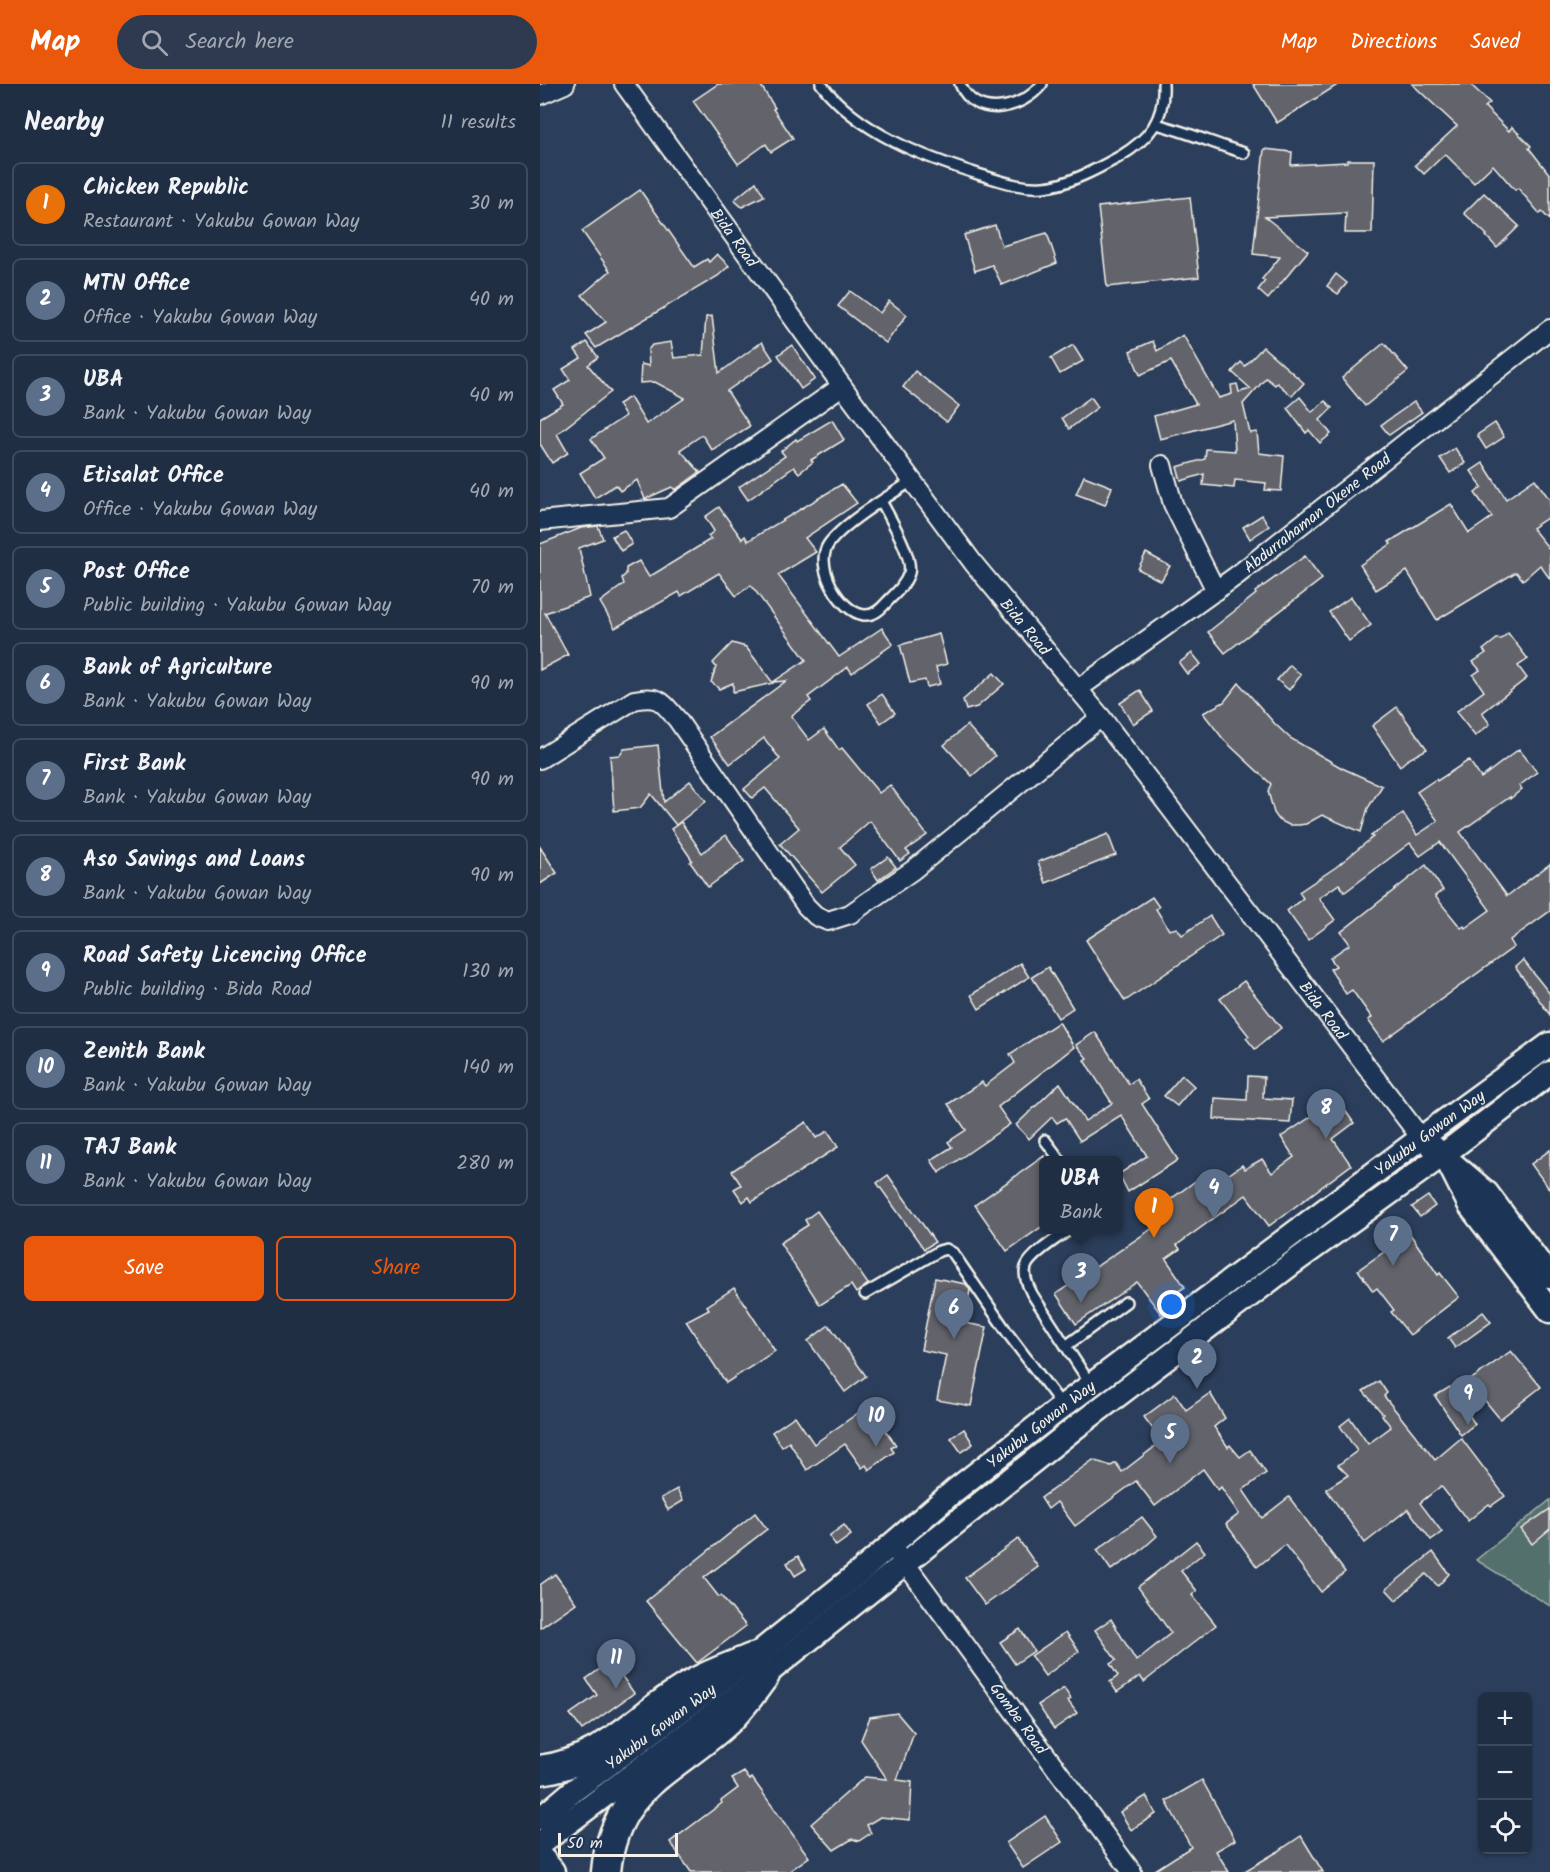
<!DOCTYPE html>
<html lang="en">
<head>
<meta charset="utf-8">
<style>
  :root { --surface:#202e44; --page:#2d3a4f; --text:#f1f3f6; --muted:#a2a8b2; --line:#3d4a5d; --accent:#ea580c }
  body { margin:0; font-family:Kalam,sans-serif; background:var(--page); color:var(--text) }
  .controls { position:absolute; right:18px; bottom:18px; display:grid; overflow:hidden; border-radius:9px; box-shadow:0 2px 4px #0004 }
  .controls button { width:54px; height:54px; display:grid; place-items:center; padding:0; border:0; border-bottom:2px solid var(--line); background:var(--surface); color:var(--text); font:30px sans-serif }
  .scale { position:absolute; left:18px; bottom:15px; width:120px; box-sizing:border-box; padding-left:6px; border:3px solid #f4f1e8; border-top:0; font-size:16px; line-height:21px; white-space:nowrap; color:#f4f1e8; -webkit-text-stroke:4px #1d3557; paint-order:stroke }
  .you { position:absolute; left:632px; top:1221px; width:21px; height:21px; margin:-15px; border:4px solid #fff; border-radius:50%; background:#1a73e8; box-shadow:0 0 0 9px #1a73e833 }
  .badge { display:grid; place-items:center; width:39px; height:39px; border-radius:50%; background:var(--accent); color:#fff; font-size:20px; font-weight:700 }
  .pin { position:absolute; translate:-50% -50px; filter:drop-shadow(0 2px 3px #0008) }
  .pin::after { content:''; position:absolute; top:32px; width:21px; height:18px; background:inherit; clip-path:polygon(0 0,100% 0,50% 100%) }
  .popup { position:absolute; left:499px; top:1072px; width:84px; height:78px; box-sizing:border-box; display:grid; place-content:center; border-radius:9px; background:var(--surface); filter:drop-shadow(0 2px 4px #0005); font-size:20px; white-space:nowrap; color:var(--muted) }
  .popup b { font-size:22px; color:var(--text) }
  .popup::after { content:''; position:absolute; left:50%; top:100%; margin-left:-12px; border:12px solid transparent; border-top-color:var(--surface) }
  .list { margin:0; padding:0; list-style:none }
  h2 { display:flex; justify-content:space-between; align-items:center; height:78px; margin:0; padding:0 24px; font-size:26px }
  h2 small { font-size:20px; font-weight:400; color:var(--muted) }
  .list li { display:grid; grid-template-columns:39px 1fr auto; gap:18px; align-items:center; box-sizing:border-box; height:84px; margin:0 12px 12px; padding:0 12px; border:2px solid var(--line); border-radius:9px }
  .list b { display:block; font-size:22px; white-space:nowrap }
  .list p { margin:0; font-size:20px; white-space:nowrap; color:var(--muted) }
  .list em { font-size:20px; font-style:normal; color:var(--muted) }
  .actions { display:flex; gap:12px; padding:18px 24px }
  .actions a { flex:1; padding:14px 0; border:2px solid var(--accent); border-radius:9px; text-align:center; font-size:21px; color:var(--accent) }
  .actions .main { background:var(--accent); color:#fff }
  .icon { flex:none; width:33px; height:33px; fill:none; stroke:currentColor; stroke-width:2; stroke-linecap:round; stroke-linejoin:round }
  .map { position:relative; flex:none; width:1010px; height:1788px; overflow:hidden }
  header { display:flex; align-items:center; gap:36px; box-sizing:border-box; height:84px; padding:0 30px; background:var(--accent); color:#fff }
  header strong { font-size:28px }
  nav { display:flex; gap:33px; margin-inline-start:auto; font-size:21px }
  .search { width:420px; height:54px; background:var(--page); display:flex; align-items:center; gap:15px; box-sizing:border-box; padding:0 21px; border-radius:33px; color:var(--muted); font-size:22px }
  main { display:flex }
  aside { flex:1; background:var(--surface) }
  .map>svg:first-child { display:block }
  .green { fill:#526f6d; stroke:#a3b0aa; stroke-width:1.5 }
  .building { fill:#63646c; stroke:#f4f1e8; stroke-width:1.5 }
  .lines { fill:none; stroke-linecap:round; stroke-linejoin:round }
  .service-casing { stroke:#f4f1e8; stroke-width:14 }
  .minor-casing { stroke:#f4f1e8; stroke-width:22 }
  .tertiary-casing { stroke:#f4f1e8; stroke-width:27 }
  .primary-casing { stroke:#f4f1e8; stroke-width:33 }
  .service { stroke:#1d3557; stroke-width:9 }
  .minor { stroke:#1d3557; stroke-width:18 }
  .tertiary { stroke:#1d3557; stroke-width:22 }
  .primary { stroke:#1d3557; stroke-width:28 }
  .labels { text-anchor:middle; stroke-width:6; stroke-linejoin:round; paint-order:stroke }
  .street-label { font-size:16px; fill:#f4f1e8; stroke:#1d3557 }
</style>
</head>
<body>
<header>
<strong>Map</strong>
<div class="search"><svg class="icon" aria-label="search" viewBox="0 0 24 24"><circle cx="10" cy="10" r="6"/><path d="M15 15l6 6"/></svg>Search here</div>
<nav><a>Map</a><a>Directions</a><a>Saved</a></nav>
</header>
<main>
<aside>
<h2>Nearby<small>11 results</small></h2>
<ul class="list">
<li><span class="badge" style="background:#e8710a">1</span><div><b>Chicken Republic</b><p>Restaurant · Yakubu Gowan Way</p></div><em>30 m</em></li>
<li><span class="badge" style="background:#5c6f8a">2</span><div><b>MTN Office</b><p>Office · Yakubu Gowan Way</p></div><em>40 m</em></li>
<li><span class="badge" style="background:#5c6f8a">3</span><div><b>UBA</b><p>Bank · Yakubu Gowan Way</p></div><em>40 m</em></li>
<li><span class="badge" style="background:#5c6f8a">4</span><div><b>Etisalat Office</b><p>Office · Yakubu Gowan Way</p></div><em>40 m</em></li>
<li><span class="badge" style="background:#5c6f8a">5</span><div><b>Post Office</b><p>Public building · Yakubu Gowan Way</p></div><em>70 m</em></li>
<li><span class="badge" style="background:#5c6f8a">6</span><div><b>Bank of Agriculture</b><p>Bank · Yakubu Gowan Way</p></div><em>90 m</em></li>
<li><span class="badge" style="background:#5c6f8a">7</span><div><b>First Bank</b><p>Bank · Yakubu Gowan Way</p></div><em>90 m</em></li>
<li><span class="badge" style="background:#5c6f8a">8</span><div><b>Aso Savings and Loans</b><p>Bank · Yakubu Gowan Way</p></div><em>90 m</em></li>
<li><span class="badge" style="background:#5c6f8a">9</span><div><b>Road Safety Licencing Office</b><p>Public building · Bida Road</p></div><em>130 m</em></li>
<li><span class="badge" style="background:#5c6f8a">10</span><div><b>Zenith Bank</b><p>Bank · Yakubu Gowan Way</p></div><em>140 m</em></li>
<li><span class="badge" style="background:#5c6f8a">11</span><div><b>TAJ Bank</b><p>Bank · Yakubu Gowan Way</p></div><em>280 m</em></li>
</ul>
<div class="actions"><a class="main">Save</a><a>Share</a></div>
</aside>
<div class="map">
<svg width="1010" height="1788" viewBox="0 0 1010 1788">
  <rect width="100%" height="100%" fill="#2b3e5b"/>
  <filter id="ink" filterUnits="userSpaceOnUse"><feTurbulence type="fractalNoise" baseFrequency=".0167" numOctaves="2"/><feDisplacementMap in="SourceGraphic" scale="12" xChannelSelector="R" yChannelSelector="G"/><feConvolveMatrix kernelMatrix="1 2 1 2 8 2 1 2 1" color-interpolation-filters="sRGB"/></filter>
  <g filter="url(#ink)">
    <path class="green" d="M1010 1416V1522L936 1476Z"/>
    <g class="building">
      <path d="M178 0H220L235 24 233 25 253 54 231 68 226 60 198 80 153 17Z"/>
      <path d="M713 0H799L737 39Z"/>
      <path d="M872 0H930L950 19 945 23 969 47 972 43 991 62 989 64 1010 91V136L1002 128 1000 130 978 104 975 106 953 81 934 99 905 70 884 90 875 81 917 42Z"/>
      <path d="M724 65 752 68 751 81 807 78V76H834L832 149H805L806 129 725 133 768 167 728 215 718 206 725 197 722 195 740 173 713 170Z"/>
      <path d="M216 98 224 112 202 123 194 116Z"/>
      <path d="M100 106 154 183 167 175 169 178 177 170 189 182 178 192 56 264 46 251 66 238 42 211 70 187 42 147Z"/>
      <path d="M944 109 979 142 957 164 946 152 947 151 924 129Z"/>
      <path d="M650 113 659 193 567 203 558 123Z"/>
      <path d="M455 141 462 162 507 149 517 179 462 201 452 181 435 187 424 151Z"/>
      <path d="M796 190 807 199 798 210 787 202Z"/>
      <path d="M310 207 340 229 349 217 367 231 346 259 298 222Z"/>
      <path d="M172 232 179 289 222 258 233 275 187 307 210 342 172 366 162 351 140 366 160 388 135 406 132 403 105 415 97 396 80 407 76 401 55 414 40 389 64 374 51 355 85 332 78 320 90 313 106 340 145 314 115 298 100 299 101 280 109 282 108 266 112 261 131 258 134 274 163 271 166 233Z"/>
      <path d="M643 251 679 314 692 310 691 301 697 300 699 308 711 305 692 288 701 278 705 282 723 263 764 299 752 312 737 299 735 301 726 294 703 320 710 349 717 348 719 369 744 372 741 407 725 406 726 399 695 396 694 404 663 401 664 390 641 397 637 383 665 375 666 365 695 367 693 336 620 355 614 332 656 320 631 277 600 291 590 267 613 257 617 267Z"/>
      <path d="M47 258 58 273 48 281 71 308 17 350 28 369 12 379 0 360V334L23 320 14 306 30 296 23 285 41 274 35 266Z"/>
      <path d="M844 259 868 287 825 322 802 294Z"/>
      <path d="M252 261 275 295 261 305 238 271Z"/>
      <path d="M533 261 543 277 520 290 511 274Z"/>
      <path d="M375 287 419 322 407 338 363 303Z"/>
      <path d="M551 313 558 323 529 345 522 334Z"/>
      <path d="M760 313 772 328 785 317 792 324 780 336 791 350 780 359 769 346 766 349 747 324Z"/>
      <path d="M874 318 882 328 849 351 841 341Z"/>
      <path d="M292 336 304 356 271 376 273 378 259 389 254 383 208 416 199 403 245 372 241 367 256 355 257 357Z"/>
      <path d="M955 339 964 353 946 365 937 351Z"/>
      <path d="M915 364 925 379 910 389 900 374Z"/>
      <path d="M943 379 966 415 995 395 1010 416V432L992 444 1010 466V495L1000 481 983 496 976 488 897 536 867 487 836 506 820 481 851 460 849 458 911 420 929 449 952 433 935 409 942 403 931 387Z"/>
      <path d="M544 392 572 403 565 421 536 410Z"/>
      <path d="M302 400 317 419 265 454 276 468 238 491 299 573 342 544 353 560 312 589 308 583 268 613 271 617 251 632 269 656 284 645 299 666 302 664 339 709 350 701 387 751 366 766 370 770 360 777 330 737 300 763 315 781 282 808 240 760 259 744 225 704 212 714 204 705 240 675 224 654 190 680 170 653 246 597 233 598 266 576 211 501 196 512 179 489 141 512 139 508 75 544 60 518 84 500 82 494 86 490V484L99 477 109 493 171 455 168 452 174 447 165 433 179 423 202 455 205 452 208 457Z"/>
      <path d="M722 431 729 442 710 455 703 443Z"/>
      <path d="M58 442 63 455 39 464 50 513 5 529 28 571 0 586V460L41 444Z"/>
      <path d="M84 446 92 460 81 467 72 452Z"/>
      <path d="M606 469 630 482 621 497 598 485Z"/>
      <path d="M765 472 782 495 685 569 668 548 716 510 715 508Z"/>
      <path d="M811 513 831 541 809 557 789 528Z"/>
      <path d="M968 549 988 575 978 582 987 594 942 629 950 640 935 652 916 628 944 607 933 591 940 586 933 578 946 569 943 566 958 554 960 556Z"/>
      <path d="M399 550 407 580 396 583 400 600 387 603 385 596 370 599 360 561Z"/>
      <path d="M192 559 206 563 233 599 193 608V599L179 605 175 601 171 598 176 583 173 579Z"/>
      <path d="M652 569 661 580 647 590 639 579Z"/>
      <path d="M750 581 761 591 749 606 737 596Z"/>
      <path d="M454 589 464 600 437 623 426 626 423 616Z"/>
      <path d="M699 599 735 640 750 654 802 684 842 702 828 724 821 748 782 731 766 740 759 741H749L739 736 734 729 728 707 731 700 684 656 663 629 684 618Z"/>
      <path d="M600 606 613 627 593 640 580 619Z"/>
      <path d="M342 610 355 629 341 639 328 620Z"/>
      <path d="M857 623 887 665 867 676 860 682 832 642Z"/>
      <path d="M427 641 455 672 432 692 404 661Z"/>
      <path d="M118 661 124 718 150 697 166 717 136 741 111 710 100 724 74 727 70 672 80 671 84 665Z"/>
      <path d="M979 665 997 688 979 702 982 705 970 715V713L920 748 967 812 1010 780V827L970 856 974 863 843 957 828 936 832 934 812 906 806 910 790 885 796 882 790 874 810 860 801 848 886 781 903 806 895 812 921 844 924 842 925 844 950 826 900 758 880 772 870 759 805 808 799 800 779 814 795 836 768 856 747 827 763 814 759 808 796 783 833 753 831 752 863 729 877 751 898 737 877 708 896 695 897 697 929 676 941 694Z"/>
      <path d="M141 738 162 769 186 751 204 777 168 803 150 778 152 776 131 745Z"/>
      <path d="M568 750 576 771 506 799 498 778Z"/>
      <path d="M0 763 17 789 0 800Z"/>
      <path d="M348 773 356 783 338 796 331 785Z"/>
      <path d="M612 813 619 823 616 825 629 846 637 844 642 851 670 832 682 851 585 917 546 856Z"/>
      <path d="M983 876 1010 910V931L975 883Z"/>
      <path d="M480 879 489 893 439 925 431 911Z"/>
      <path d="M508 883 533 924 518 934 492 893Z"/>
      <path d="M704 897 741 944 715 965 706 954 709 952 680 915Z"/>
      <path d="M519 938 534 963 458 1023 470 1040 399 1089 391 1076 412 1063 408 1058 426 1046 408 1020 442 998 445 1002 475 979 470 970Z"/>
      <path d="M555 948 589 1000 596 995 609 1015 602 1020 638 1076 588 1108 579 1090 607 1072 581 1031 540 1057 525 1034 517 1039 512 1033 489 1055 476 1041 520 999 545 1037 572 1019 544 976 547 974 536 961Z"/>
      <path d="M642 991 654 1002 637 1022 624 1012Z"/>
      <path d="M708 992 724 993 723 1014 752 1016 750 1039 674 1035 675 1014 707 1016Z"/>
      <path d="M793 1018 797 1025 802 1022 814 1039 793 1055 811 1081 729 1142 706 1111 637 1161 640 1165 626 1175 645 1203 628 1214 633 1221 621 1230 597 1198 536 1240 516 1210 623 1137 616 1126 665 1090 674 1101 702 1081 705 1085 722 1075 732 1089 754 1073 741 1053Z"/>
      <path d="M266 1038 276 1054 288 1047 298 1063 212 1118 209 1113 203 1118 194 1105 201 1101 192 1087Z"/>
      <path d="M1010 1066V1106L991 1080Z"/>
      <path d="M504 1072V1141L467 1167 435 1121Z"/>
      <path d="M348 1091 395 1158 384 1165 337 1099Z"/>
      <path d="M888 1112 895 1122 880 1133 872 1123Z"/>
      <path d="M277 1127 328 1200 316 1209 311 1201 280 1221 240 1159 268 1141 265 1136Z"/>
      <path d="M870 1150 898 1191 900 1189 919 1213 870 1251 851 1228 854 1226 837 1204 833 1207 818 1186Z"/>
      <path d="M395 1194 426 1200 430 1206 424 1239 447 1243 431 1322 397 1316 406 1271 381 1266Z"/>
      <path d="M194 1204 235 1267 186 1299 146 1237 169 1225 167 1222Z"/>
      <path d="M943 1228 951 1238 915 1264 908 1254Z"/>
      <path d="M289 1241 326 1292 305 1308 268 1257Z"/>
      <path d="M971 1267 1001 1303 960 1335 929 1297Z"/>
      <path d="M839 1297 847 1309 844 1312 895 1376 921 1354 965 1412 951 1422 949 1420 928 1437 901 1402 880 1419 902 1448 891 1456 868 1425 825 1459 786 1405 808 1391 798 1381 817 1367 800 1342 810 1334 828 1360 851 1343 842 1331 843 1330 823 1307Z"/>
      <path d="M910 1303 935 1340 921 1351 895 1312Z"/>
      <path d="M670 1309 685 1334 674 1343 688 1363 690 1361 700 1373 710 1366 726 1389 703 1406 722 1434 749 1413 805 1488 781 1508 745 1461 717 1483 686 1440 699 1430 681 1403 678 1406 663 1385 615 1422 596 1397 535 1442 517 1418 508 1425 501 1414 553 1376 571 1382 576 1379 582 1388 622 1357 604 1333 635 1310 646 1326Z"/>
      <path d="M328 1322 356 1361 351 1364 354 1368 329 1386 326 1381 322 1384 305 1360 267 1386 249 1358 242 1363 232 1348 255 1332 274 1360Z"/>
      <path d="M424 1345 433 1360 421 1368 411 1354Z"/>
      <path d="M137 1405 143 1417 128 1426 121 1414Z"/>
      <path d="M1010 1425V1445L992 1460 981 1445Z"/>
      <path d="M215 1429 227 1445 164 1494 179 1513 181 1512 206 1542 157 1579 106 1517Z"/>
      <path d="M602 1433 617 1452 598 1469 571 1486 557 1466Z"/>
      <path d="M304 1441 311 1451 296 1462 289 1452Z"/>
      <path d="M478 1455 498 1483 445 1521 425 1494Z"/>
      <path d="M656 1457 665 1468 641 1487 657 1507 652 1511 676 1541 604 1598 600 1592 577 1608 570 1598 578 1592 570 1580 576 1576 555 1546 571 1535 596 1577 631 1549 598 1503Z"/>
      <path d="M893 1468 909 1490 898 1502 886 1490 856 1516 846 1505Z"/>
      <path d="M258 1472 266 1485 255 1492 247 1479Z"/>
      <path d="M15 1490 36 1519 0 1544V1501Z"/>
      <path d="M480 1545 494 1567 475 1580 460 1558Z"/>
      <path d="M526 1548 539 1567 505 1592 491 1572Z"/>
      <path d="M71 1577 94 1609 42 1646 30 1630 57 1611 46 1595Z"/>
      <path d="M524 1604 531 1615 528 1617 537 1629 514 1645 498 1621Z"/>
      <path d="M357 1629 374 1649 357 1696 372 1698 370 1736 340 1733 327 1741 331 1749 319 1757 312 1755 294 1766 271 1740 325 1693 347 1695 321 1656 330 1633Z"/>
      <path d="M204 1688 210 1696 212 1694 269 1773 248 1788H151L130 1758 182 1719 181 1717 198 1704 192 1695Z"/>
      <path d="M662 1696 695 1756 676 1767 689 1788H612L651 1763 626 1717Z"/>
      <path d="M606 1712 616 1730 591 1746 580 1728Z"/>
      <path d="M505 1732 522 1758 483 1784 466 1759Z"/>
      <path d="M761 1752 783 1788H703L737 1768Z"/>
    </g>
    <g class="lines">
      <defs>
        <g id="service">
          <path d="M281 0C319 49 383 73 441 91 461 97 482 105 503 103 526 102 559 84 579 73 609 55 625 36 623 0"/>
          <path d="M420 0C435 36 482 26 502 0"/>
          <path d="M616 40C647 48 675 60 704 69"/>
          <path d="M341 417C349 432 374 474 369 489 365 501 355 510 347 518 341 525 334 532 324 531 300 528 274 482 288 461 302 440 350 411 372 397"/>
          <path d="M505 1056 520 1076"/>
          <path d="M529 1146C519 1153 490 1171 486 1183 483 1192 488 1202 492 1210L551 1301"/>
          <path d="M325 1210 399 1167 406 1165 413 1169 469 1251 522 1321"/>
          <path d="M526 1262 586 1218"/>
        </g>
        <g id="minor">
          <path id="s1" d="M84 0 302 302 434 480 561 633 881 1054"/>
          <path d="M0 11 25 0"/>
          <path d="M622 381 633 420 676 507"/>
          <path d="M0 437 129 424 302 302"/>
          <path id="s2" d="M538 605 696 492 1010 245"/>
          <path d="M0 675 94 616C120 611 121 617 137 635L266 822 276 832 288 837 310 830 373 786 561 633"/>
          <path id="s3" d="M357 1468 592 1788"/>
        </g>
        <g id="tertiary">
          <path d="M892 1062 947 1109 1010 1193"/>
          <path d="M910 1082 930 1122 1010 1227"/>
          <path id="s4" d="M0 1735 33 1707 212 1574 322 1486 414 1407 523 1322 881 1054 1010 960"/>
          <path d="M0 1760 225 1591 536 1343 754 1178 904 1070 1010 989"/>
        </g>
        <g id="primary">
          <path d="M0 1686C69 1677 99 1628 156 1598 174 1588 193 1582 212 1574"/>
          <path d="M0 1776 10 1788"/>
          <path d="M66 1788C73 1705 129 1689 184 1640 200 1626 212 1608 225 1591"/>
        </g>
      </defs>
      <use href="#service" class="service-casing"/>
      <use href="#minor" class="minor-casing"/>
      <use href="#tertiary" class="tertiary-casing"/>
      <use href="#primary" class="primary-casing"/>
      <use href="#service" class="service"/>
      <use href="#minor" class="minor"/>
      <use href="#tertiary" class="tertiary"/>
      <use href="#primary" class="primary"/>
    </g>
  </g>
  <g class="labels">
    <g class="street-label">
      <text dy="6" stroke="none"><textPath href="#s1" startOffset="189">Bida Road</textPath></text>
      <text dy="6" stroke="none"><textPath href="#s2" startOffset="297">Abdurrahaman Okene Road</textPath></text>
      <text dy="6" stroke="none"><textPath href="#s1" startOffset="675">Bida Road</textPath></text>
      <text dy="6" stroke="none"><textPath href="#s1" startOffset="1161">Bida Road</textPath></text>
      <text dy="6" stroke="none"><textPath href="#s4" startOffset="1124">Yakubu Gowan Way</textPath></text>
      <text dy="6" stroke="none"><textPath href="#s4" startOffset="638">Yakubu Gowan Way</textPath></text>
      <text dy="6" stroke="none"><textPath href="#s3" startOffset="206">Gombe Road</textPath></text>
      <text dy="6" stroke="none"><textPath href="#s4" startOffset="152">Yakubu Gowan Way</textPath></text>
    </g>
  </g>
</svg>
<div class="controls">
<button>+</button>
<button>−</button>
<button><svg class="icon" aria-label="locate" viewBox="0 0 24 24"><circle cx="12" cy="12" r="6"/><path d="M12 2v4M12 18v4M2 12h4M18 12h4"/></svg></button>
</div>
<div class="scale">50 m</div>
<div class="you"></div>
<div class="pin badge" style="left:614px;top:1154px;background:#e8710a">1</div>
<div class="pin badge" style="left:657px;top:1305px;background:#5c6f8a">2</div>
<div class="pin badge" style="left:541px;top:1219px;background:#5c6f8a">3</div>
<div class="popup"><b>UBA</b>Bank</div>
<div class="pin badge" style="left:674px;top:1135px;background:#5c6f8a">4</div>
<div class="pin badge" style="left:630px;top:1380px;background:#5c6f8a">5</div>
<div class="pin badge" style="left:414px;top:1255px;background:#5c6f8a">6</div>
<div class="pin badge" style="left:853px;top:1182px;background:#5c6f8a">7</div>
<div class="pin badge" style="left:786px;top:1055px;background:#5c6f8a">8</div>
<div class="pin badge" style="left:928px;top:1341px;background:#5c6f8a">9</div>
<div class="pin badge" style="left:336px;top:1363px;background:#5c6f8a">10</div>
<div class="pin badge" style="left:76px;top:1605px;background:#5c6f8a">11</div>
</div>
</main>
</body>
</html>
